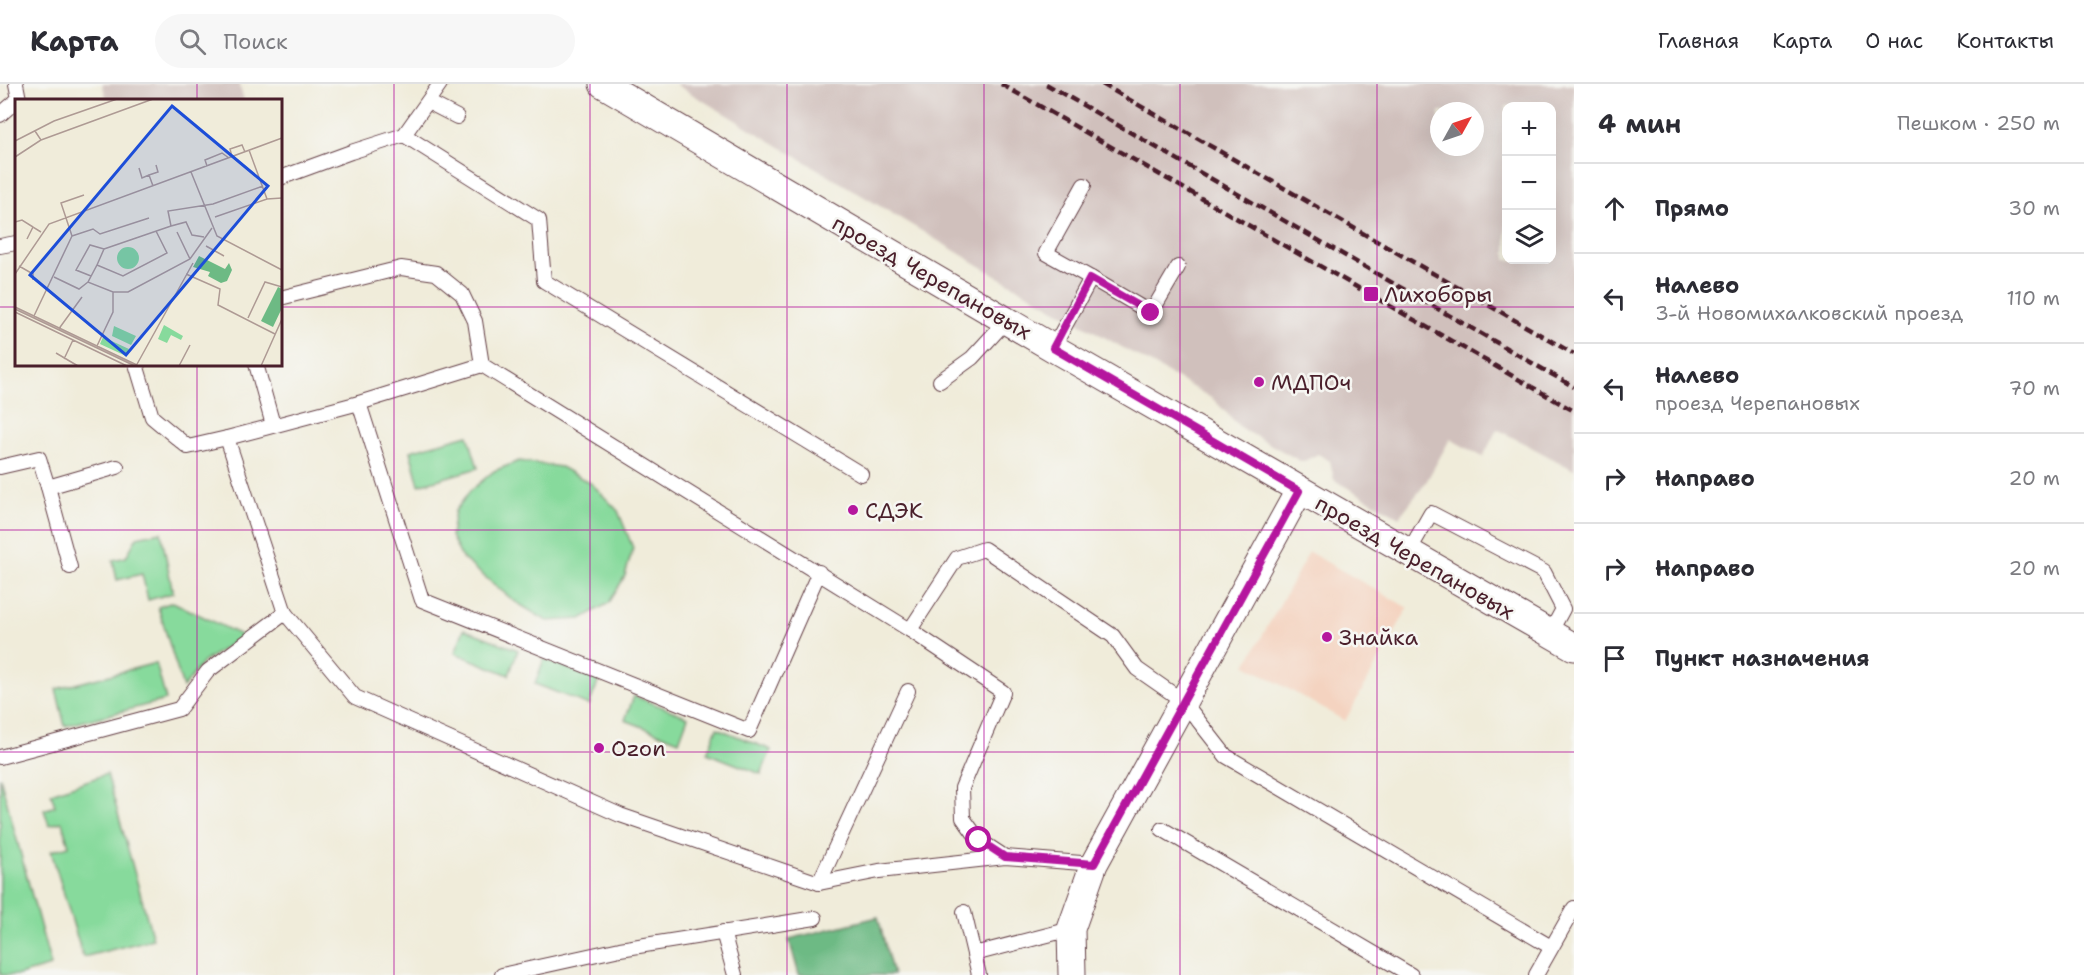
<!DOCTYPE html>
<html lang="ru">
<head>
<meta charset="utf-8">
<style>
  :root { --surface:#fff; --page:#f7f7f7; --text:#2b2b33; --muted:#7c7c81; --line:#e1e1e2 }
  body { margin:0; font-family:"Shantell Sans",sans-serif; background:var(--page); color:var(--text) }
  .controls { position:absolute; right:18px; top:18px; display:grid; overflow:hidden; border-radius:12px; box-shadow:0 6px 24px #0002 }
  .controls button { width:54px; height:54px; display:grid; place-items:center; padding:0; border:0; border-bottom:2px solid var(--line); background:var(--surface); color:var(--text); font:30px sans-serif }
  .compass { position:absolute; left:1430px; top:18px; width:54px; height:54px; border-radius:50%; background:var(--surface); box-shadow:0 6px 24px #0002; rotate:50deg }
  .stop { position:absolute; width:18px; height:18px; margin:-14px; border:4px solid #b5179e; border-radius:50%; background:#fff }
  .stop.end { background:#b5179e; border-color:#fff; box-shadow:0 2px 6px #0008 }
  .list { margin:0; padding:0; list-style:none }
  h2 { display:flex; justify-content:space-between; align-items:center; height:78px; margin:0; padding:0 24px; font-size:26px }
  h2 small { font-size:20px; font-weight:400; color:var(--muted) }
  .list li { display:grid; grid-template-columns:39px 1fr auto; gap:18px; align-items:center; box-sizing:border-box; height:90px; padding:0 24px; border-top:2px solid var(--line) }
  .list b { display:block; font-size:22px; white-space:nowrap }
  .list p { margin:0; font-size:20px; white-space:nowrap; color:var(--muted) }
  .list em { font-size:20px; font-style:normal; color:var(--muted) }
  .icon { flex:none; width:33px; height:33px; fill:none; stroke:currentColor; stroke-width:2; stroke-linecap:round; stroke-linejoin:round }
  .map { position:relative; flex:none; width:1574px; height:891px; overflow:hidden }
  header { display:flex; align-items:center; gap:36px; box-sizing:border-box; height:84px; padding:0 30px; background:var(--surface); border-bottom:2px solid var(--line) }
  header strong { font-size:28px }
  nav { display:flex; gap:33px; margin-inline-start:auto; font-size:21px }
  .search { width:420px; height:54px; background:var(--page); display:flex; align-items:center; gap:15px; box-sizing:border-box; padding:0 21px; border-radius:33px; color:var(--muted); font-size:22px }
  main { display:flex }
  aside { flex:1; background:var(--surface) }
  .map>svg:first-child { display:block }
  .built { fill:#f4d3c0 }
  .industrial { fill:#d0c0bc; fill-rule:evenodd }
  .green { fill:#87da9c; stroke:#687c64; stroke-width:1.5 }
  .forest { fill:#6dba84; stroke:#5c6c58; stroke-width:1.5 }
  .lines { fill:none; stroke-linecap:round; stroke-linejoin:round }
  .service-casing { stroke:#633e45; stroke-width:16 }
  .minor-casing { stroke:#633e45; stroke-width:29 }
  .service { stroke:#fff; stroke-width:14 }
  .minor { stroke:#fff; stroke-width:27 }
  .rail { stroke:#4a1f2b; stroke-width:4.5; stroke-dasharray:9 4.5; stroke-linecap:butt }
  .route { stroke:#b5179e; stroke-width:8 }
  .grid { fill:none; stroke:#b5179e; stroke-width:1.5; stroke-opacity:0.55 }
  .poi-dot { fill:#b5179e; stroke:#f6f6f2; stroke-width:2 }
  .labels { text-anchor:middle; stroke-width:5; stroke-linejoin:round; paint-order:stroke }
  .street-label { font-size:22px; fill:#4a1f2b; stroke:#f6f6f2 }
  .poi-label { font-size:22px; fill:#4a1f2b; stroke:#f6f6f2; text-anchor:start }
  .inset-road { fill:none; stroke:#ae9a94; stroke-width:1.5 }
  .view { fill:#1d4ed8; fill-opacity:0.15; stroke:#1d4ed8; stroke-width:3 }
  .inset-edge { fill:none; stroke:#4a1f2b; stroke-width:3 }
</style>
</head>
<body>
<header>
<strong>Карта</strong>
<div class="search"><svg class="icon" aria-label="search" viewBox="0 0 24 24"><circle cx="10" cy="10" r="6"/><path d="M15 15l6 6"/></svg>Поиск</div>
<nav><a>Главная</a><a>Карта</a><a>О нас</a><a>Контакты</a></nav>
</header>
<main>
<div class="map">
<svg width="1574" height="891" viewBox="0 0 1574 891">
  <rect width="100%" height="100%" fill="#f6f6f2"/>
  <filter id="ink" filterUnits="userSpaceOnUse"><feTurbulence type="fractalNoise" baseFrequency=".0167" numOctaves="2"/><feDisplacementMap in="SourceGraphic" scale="12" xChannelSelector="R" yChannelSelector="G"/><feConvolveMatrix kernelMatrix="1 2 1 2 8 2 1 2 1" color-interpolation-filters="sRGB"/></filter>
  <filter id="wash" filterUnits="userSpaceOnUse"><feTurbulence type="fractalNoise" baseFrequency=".008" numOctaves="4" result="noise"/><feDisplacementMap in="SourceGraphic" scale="24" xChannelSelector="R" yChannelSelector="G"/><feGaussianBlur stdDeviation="1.35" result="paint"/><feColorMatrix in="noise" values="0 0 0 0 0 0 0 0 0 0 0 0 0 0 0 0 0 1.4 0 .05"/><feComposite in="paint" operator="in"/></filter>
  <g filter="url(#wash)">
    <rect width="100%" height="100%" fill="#f0ecda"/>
    <path class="built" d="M1309 468 1408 524 1345 637 1246 581Z"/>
    <g class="industrial">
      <path d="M102 0H239L244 16H107Z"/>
      <path d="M675 0H1574V386L1497 345 1483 373 1450 355 1425 400 1399 433 1334 396 1330 377 1318 370 1302 378 1241 344 1213 315 997 192ZM1506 22H1552V176H1506ZM1439 27H1475V63H1439Z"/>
    </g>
    <g class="green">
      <path d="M468 351 478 384 419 401 410 367Z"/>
      <path d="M519 377 561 383 592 400 618 427 633 464 625 492 609 519 581 535 547 537 514 517 462 474 451 452 455 427 470 407 494 387Z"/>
      <path d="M161 448 173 509 148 516 142 490 117 496 113 476 126 473 137 453Z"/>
      <path d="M173 518 243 552 203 578 183 604 158 523Z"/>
      <path d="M464 545 518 566 509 591 455 569Z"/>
      <path d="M544 575 599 596 589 621 535 600Z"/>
      <path d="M156 579 166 616 65 642 56 605Z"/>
      <path d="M634 612 688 633 679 657 625 636Z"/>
      <path d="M717 644 771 666 761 690 707 669Z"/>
      <path d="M107 690 153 855 83 873 51 767 69 762 62 738 49 741 44 726 55 722 51 709Z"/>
      <path d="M0 693 51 882 19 891H0Z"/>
    </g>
    <path class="forest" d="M878 833 893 891H799L789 855Z"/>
  </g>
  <g filter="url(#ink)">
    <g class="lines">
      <defs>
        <g id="service">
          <path d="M16 0 19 15 17 16"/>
          <path d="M428 18 457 33"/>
          <path d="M0 31 16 17"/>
          <path d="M404 51 539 136 544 197 861 390"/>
          <path d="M280 94 351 68 404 51 440 0"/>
          <path d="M1084 101 1046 169 1091 194"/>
          <path d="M0 162 16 159"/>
          <path d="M280 214 401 184 436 189 462 210 475 237 482 281 359 319"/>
          <path d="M1053 264 1091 194 1151 229 1178 183"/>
          <path d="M136 280 152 333 188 363 227 354 285 529 355 613 620 731 819 799 879 787 1005 773 1094 780"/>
          <path d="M256 280 273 341"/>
          <path d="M482 281 910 546"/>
          <path d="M940 297 972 274 1006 237"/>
          <path d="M227 354 359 319 422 516 749 647 819 488"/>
          <path d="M0 383 39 374 48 403 117 383"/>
          <path d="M48 403 70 483"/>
          <path d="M1408 469 1431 429 1544 488 1563 525 1550 549"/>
          <path d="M0 673 179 625 208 587 285 529"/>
          <path d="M1162 745 1411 891"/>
          <path d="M1005 773 979 756 963 734 962 704 1003 608 910 546 957 474 984 465 1113 552 1137 585 1183 617 1226 672 1551 863"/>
          <path d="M819 799 908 607"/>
          <path d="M964 828 979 891"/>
          <path d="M723 848 735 891"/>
          <path d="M974 870 1071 845"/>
          <path d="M502 891 620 865 815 834"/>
          <path d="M1536 891 1574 824"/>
        </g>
        <g id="minor">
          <path d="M603 0 1053 264 1574 563"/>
          <path d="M1072 891 1071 845 1094 780 1299 407"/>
        </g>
      </defs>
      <use href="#service" class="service-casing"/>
      <use href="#minor" class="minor-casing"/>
      <use href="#service" class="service"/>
      <use href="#minor" class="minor"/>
      <g class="rail">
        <path d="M1001 0 1574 327"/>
        <path d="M1046 0 1574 303"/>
        <path d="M1102 0 1574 270"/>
      </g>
    </g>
  </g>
  <g class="lines" filter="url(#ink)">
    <path class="route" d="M979 756 1005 773 1094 780 1299 407 1053 264 1090 194 1151 229"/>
  </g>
  <path class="grid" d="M197 0V16M394 0V891M590 0V891M787 0V891M984 0V891M1180 0V891M1377 0V891M0 223H16M280 223H1574M197 280V891M0 446H1574M0 668H1574"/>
  <g class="poi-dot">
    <rect x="1363" y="202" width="16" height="16" rx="3"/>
    <circle cx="1259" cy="298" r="6"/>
    <circle cx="853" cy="426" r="6"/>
    <circle cx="1327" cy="553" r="6"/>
    <circle cx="599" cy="664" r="6"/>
  </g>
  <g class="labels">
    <g class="street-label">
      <text transform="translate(932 193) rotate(30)" y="8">проезд Черепановых</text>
      <text transform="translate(1415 473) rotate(30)" y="8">проезд Черепановых</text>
    </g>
    <g class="poi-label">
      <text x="1384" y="218">Лихоборы</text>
      <text x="1271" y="306">МДПОч</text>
      <text x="865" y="434">СДЭК</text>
      <text x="1339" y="561">Знайка</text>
      <text x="611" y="672">Ozon</text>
    </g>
  </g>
  <g transform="translate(15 15)">
    <rect width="267" height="267" fill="#f0ecda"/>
    <path d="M102 159a11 11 0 1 1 22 0a11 11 0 1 1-22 0ZM149 226 168 237 166 241 156 236 152 244 143 240ZM99 227 121 237 116 246 97 237ZM88 238 114 250 111 257 85 245Z" fill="#87da9c"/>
    <path d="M184 157 210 170 214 164 217 171 212 182 206 184 193 177 195 173 178 168ZM263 188 267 190V209L258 228 246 222Z" fill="#6dba84"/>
    <path class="inset-road" d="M26 41 138 0M0 42 39 22 102 0M234 51 252 100M0 58 26 41 20 32M217 58 215 50 227 46 230 53M192 67 190 61 207 54 214 59M124 69 127 79 134 76M176 73 202 137 267 171M138 87 134 76 143 73 141 66M200 118 252 100 267 99M0 123 7 121 18 128M162 133 175 160M57 137 78 130 85 135 134 119M189 138 177 136 171 123 156 127 153 112 198 105 248 87M12 140 18 128 26 133M191 147 209 157M89 150 156 127M4 167 18 175V181M0 175 34 125 267 39M171 175 205 190 203 206 260 235M76 177 61 171 75 146 89 150 82 166M39 178 64 190 73 183 98 193H113L175 160 197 129M73 183 82 166 108 177 152 154 141 132M0 208 124 267M0 210 120 267M0 213 112 267M18 219 57 137 46 104 69 96M233 219 250 183 267 188M43 231 67 198M81 249 98 213V193M41 254 63 267M49 260 58 241M121 267 178 164M164 267 175 246M246 267 267 220"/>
    <path class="view" d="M157 7 253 87 111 256 15 176Z"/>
    <rect width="267" height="267" class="inset-edge"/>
  </g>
</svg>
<div class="controls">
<button>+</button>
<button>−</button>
<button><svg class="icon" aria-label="layers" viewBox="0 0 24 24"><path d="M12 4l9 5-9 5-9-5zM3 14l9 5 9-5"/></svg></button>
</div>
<svg class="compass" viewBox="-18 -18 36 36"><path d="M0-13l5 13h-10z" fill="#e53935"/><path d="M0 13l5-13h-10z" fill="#7c7c81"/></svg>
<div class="stop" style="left:979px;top:756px"></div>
<div class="stop end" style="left:1151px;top:229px"></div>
</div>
<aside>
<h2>4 мин<small>Пешком · 250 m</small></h2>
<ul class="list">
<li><svg class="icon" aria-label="ahead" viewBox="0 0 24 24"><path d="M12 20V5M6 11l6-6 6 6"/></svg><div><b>Прямо</b></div><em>30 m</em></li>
<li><svg class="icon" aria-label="left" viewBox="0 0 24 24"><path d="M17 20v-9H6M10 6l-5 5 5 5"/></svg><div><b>Налево</b><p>3-й Новомихалковский проезд</p></div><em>110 m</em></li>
<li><svg class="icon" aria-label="left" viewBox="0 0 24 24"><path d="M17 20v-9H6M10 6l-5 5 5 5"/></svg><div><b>Налево</b><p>проезд Черепановых</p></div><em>70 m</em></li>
<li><svg class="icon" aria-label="right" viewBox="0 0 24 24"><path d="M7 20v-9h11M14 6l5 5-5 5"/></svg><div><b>Направо</b></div><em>20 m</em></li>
<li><svg class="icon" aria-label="right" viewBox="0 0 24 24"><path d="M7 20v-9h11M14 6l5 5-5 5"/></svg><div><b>Направо</b></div><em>20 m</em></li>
<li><svg class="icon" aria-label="arrive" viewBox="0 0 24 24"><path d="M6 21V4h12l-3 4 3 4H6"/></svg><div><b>Пункт назначения</b></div></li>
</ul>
</aside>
</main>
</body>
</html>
